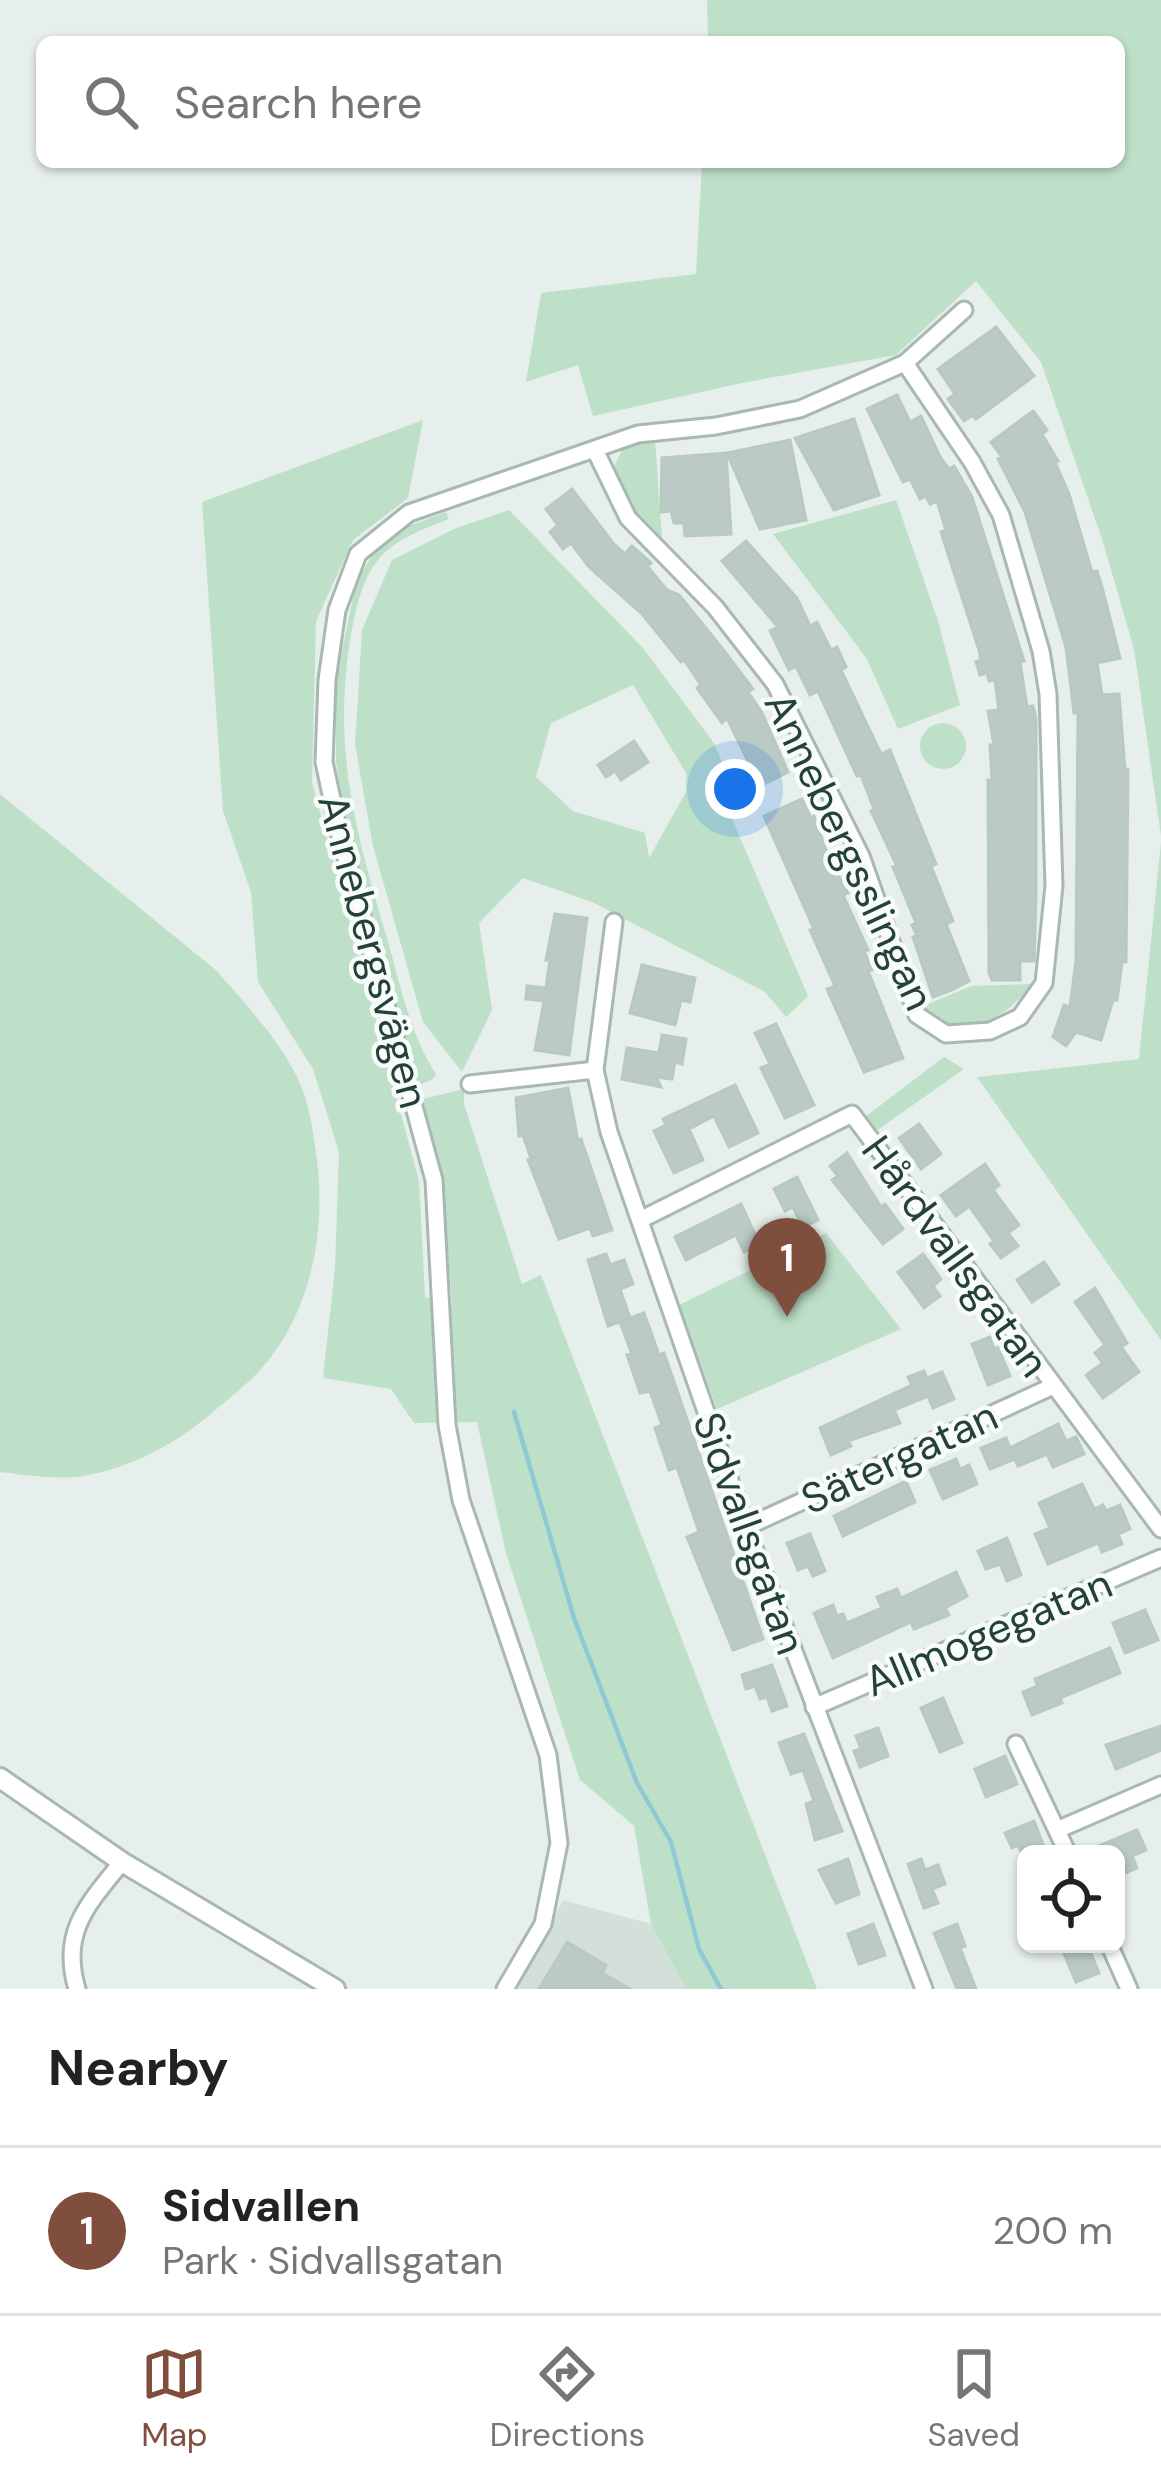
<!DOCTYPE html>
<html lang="en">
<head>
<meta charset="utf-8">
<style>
  :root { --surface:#fff; --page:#f2f2f2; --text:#222; --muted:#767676; --line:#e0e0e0; --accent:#804e3d }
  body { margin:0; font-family:"DM Sans",sans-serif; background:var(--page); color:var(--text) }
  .controls { position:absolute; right:36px; bottom:36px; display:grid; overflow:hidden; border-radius:18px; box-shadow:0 3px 9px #0004 }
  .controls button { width:108px; height:108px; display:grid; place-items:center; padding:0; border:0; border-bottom:3px solid var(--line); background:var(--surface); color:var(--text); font:60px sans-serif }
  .you { position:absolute; left:735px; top:789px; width:42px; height:42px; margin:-30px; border:9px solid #fff; border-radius:50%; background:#1a73e8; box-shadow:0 0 0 18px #1a73e833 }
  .badge { display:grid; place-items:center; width:78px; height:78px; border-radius:50%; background:var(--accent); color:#fff; font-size:39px; font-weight:700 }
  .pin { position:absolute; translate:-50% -99px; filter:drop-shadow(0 3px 6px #0008) }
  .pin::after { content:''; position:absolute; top:63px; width:42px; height:36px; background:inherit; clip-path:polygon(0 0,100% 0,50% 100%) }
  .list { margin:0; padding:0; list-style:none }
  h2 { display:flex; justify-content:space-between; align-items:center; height:156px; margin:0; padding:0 48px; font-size:51px }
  h2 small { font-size:39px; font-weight:400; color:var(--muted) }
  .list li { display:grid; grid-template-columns:78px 1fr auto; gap:36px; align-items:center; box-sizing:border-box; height:168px; padding:0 48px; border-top:3px solid var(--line) }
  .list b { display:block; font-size:45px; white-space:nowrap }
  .list p { margin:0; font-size:39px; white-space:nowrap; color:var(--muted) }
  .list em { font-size:39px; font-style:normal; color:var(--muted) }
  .icon { flex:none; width:66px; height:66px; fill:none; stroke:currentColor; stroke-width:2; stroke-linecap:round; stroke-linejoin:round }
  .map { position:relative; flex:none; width:1161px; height:1989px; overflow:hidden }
  .search { position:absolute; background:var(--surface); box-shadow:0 3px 9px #0004; left:36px; right:36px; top:36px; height:132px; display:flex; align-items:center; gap:30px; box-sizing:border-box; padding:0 42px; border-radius:18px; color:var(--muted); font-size:45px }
  .sheet { height:324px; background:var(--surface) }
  nav { display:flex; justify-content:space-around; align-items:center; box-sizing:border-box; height:168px; border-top:3px solid var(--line); background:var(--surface); font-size:33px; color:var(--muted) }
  nav a { display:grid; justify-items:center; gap:6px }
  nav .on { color:var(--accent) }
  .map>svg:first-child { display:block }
  .built { fill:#d4dfda }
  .green { fill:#bfe0c8; fill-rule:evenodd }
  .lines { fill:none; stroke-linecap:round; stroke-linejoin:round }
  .stream { stroke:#8ec9d4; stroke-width:4.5 }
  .building { fill:#bbcac4; stroke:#b8c9c2; stroke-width:3 }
  .minor-casing { stroke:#a8b8b2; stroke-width:21 }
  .tertiary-casing { stroke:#a8b8b2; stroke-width:24 }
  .minor { stroke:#fff; stroke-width:15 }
  .tertiary { stroke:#fff; stroke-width:18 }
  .labels { text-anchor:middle; stroke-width:9; stroke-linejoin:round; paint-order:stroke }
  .street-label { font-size:42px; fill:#24423a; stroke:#f7fbf9 }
</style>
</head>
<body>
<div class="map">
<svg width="1161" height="1989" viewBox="0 0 1161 1989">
  <rect width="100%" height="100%" fill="#e6efeb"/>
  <path class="built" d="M563 1900 651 1924 686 1989H518Z"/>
  <g class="green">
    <path d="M707 0H1161V836L1134 649 1102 539 1041 362 976 281 896 355 742 383 593 416 578 365 526 382 541 293 696 274 702 162H1119V42H708Z"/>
    <path d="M423 420 408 498 353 540 316 621 312 782 419 1181 425 1297 452 1303 443 1189 423 1099 464 1089V1104L522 1284 541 1275 817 1989H686L651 1924 634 1826 580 1780 506 1553 477 1422 414 1423 391 1389 323 1378 335 1268 339 1152 313 1069 258 982 251 892 223 811 202 502Z"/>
    <path d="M655 440 662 538H657L631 511 613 469 624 446Z"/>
    <path d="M896 500 938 621 960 705 898 729 867 659 773 534Z"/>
    <path d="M509 510 643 648 714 743 736 795 727 807 808 996 786 1017 765 992 592 902 523 878 479 923 492 1010 462 1072 423 1022 373 846 355 744 362 630 392 560 454 529ZM633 685 686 773V792L649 858 645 833 573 811 536 777 551 723Z"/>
    <path d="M446 512 449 519C424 529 396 538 378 560 359 584 354 617 349 647 333 759 358 839 389 945 401 989 411 1036 436 1074L432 1080 419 1085 346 825 336 762V682L356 582 373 554 404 528Z"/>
    <circle cx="943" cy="746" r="23"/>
    <path d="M0 794 217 971C245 1004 281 1041 299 1081 309 1103 313 1130 316 1153 327 1226 313 1311 261 1369 247 1385 229 1398 213 1412 177 1443 131 1468 83 1476 57 1480 26 1475 0 1472Z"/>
    <path d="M1161 842V1340L977 1077 1139 1059Z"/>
    <path d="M1031 984C1006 1022 958 1042 921 1007L971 986Z"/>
    <path d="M944 1057 964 1069 876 1131 865 1117Z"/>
    <path d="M826 1233 901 1329 717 1409 679 1305Z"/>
  </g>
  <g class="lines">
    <path class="stream" d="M514 1412 574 1618 637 1783 671 1842 699 1949 721 1989"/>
  </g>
  <g class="building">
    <path d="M996 327 1034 376 976 419 973 415 964 421 948 399 955 394 938 369Z"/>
    <path d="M897 395 910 422 921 416 940 457 949 469 954 466 972 497 1024 661 1020 662 1027 707 1033 706 1036 719V895L1034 961H1020V980H992L989 973 988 780H992L990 745H994L988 711 999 710 995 680 989 681 987 673 980 675 976 662 981 660 979 650 941 532 946 530 937 501 930 504 926 496 920 499 910 479 903 482 867 409Z"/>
    <path d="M1033 411 1047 430 1042 434 1058 461 1055 462 1069 494 1092 572 1097 571 1102 587 1120 658 1097 663 1102 695 1119 694 1125 770H1128L1126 962H1122L1117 1000H1113L1101 1040 1076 1032 1066 1046 1053 1037 1064 1005 1070 1007 1076 961 1078 713H1074L1066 647 1025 512 998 459 1002 457 991 442Z"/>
    <path d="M854 419 879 495 834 510 795 438Z"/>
    <path d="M790 440 806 520 760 529 727 453Z"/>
    <path d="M726 453 731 534 685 536 684 523H674L671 511 661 512 662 458Z"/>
    <path d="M572 489 613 543 625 554 632 546 651 563 647 566 667 590 679 595 722 648 753 689 748 692 762 713 788 772 760 786 727 718 722 723 697 688 701 685 684 660 681 662 642 614 589 567 571 543 563 549 557 541 550 532 558 525 546 509Z"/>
    <path d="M746 541 797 598 810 626 817 622 831 650 837 647 846 667 841 670 881 754 890 750 936 864 931 866 953 921 946 924 969 981 952 990 933 997 913 937 917 936 912 925 916 923 893 867 897 866 871 811 874 809 861 775 857 776 818 691 810 695 796 666 789 670 770 631 778 627 722 561Z"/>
    <path d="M634 741 648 762 621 780 615 771 606 777 598 765Z"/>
    <path d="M802 799 811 818 814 816 828 856 848 893 843 895 868 950 864 951 872 970 868 971 903 1058 864 1072 827 989 835 986 810 930 814 929 764 816Z"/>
    <path d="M555 914 587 918 569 1055 535 1050 544 1001 526 999 527 986 546 988 550 960H546Z"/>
    <path d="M642 965 695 978 690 1002 681 1000 675 1025 630 1013Z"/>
    <path d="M776 1024 814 1105 785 1118 761 1068 770 1064 755 1033Z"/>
    <path d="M662 1035 686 1039 682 1064 675 1062 672 1079 656 1077 661 1087 622 1079 627 1048 659 1053Z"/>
    <path d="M735 1085 758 1133 729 1147 714 1116 689 1129 703 1160 674 1173 654 1131 666 1125 663 1119Z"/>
    <path d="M568 1088 578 1141 581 1139 612 1230 593 1236 590 1228 559 1239 528 1160 531 1159 523 1135 519 1136 516 1098Z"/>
    <path d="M919 1124 941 1154 921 1169 899 1138Z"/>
    <path d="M847 1153 881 1207 885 1204 903 1229 883 1244 832 1180 838 1176 830 1166Z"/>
    <path d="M985 1164 999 1185 993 1190 1019 1225 1008 1233 1018 1246 1001 1258 990 1244 994 1241 969 1206 956 1216 941 1195Z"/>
    <path d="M797 1177 818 1220 803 1227 793 1207 785 1211 774 1189Z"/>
    <path d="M741 1204 760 1245 744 1252 736 1235 686 1260 675 1237Z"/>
    <path d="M606 1254 610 1265 624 1260 633 1284 620 1289 630 1318 608 1326 588 1260Z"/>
    <path d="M923 1254 941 1279 933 1286 940 1296 924 1308 898 1272Z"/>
    <path d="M1044 1262 1059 1284 1032 1302 1017 1280Z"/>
    <path d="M1095 1288 1127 1343 1121 1347 1139 1372 1103 1398 1086 1375 1103 1363 1095 1353 1105 1345 1075 1302Z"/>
    <path d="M644 1313 659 1355 664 1353 763 1639 733 1650 687 1537 699 1532 677 1467 669 1470 655 1428 662 1425 650 1391 640 1393 627 1355 632 1354 620 1322Z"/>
    <path d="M990 1337 994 1349 998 1347 1010 1376 988 1385 972 1344Z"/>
    <path d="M924 1371 927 1378 942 1372 954 1399 933 1408 928 1396 894 1410 900 1423 848 1441 851 1446 831 1455 820 1428 912 1385 908 1377Z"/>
    <path d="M1058 1424 1066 1441 1076 1437 1084 1454 1053 1467 1047 1454 1018 1466 1012 1453 1015 1459 990 1469 981 1448 1006 1438 1010 1448Z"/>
    <path d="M956 1459 960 1469 969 1465 977 1484 943 1499 930 1470Z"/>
    <path d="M906 1481 915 1502 843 1536 834 1516Z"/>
    <path d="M1082 1484 1094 1509 1103 1505 1106 1511 1120 1505 1130 1529 1118 1534 1122 1544 1102 1552 1098 1543 1048 1564 1035 1534 1050 1528 1039 1503Z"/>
    <path d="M810 1534 825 1571 813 1576 808 1566 798 1570 787 1543Z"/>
    <path d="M1007 1538 1021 1575 1007 1581 1000 1564 986 1569 978 1551Z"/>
    <path d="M956 1572 967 1596 945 1608 949 1615 914 1629 911 1622 833 1658 814 1613 833 1605 837 1616 843 1614 847 1623 882 1608 877 1597 897 1589 901 1598Z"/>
    <path d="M1145 1610 1158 1640 1125 1653 1113 1623Z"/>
    <path d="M1110 1648 1120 1673 1060 1698 1062 1703 1032 1715 1023 1692 1038 1686 1035 1679Z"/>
    <path d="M772 1665 787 1706 772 1711 767 1697 760 1699 755 1686 746 1689 742 1675Z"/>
    <path d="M943 1698 962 1743 940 1752 921 1708Z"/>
    <path d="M1161 1726V1750L1116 1769 1106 1745Z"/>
    <path d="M878 1728 888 1756 860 1767 854 1751 861 1749 856 1736Z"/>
    <path d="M804 1734 842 1831 815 1840 806 1804 814 1801 803 1770 791 1774 779 1743Z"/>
    <path d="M1005 1756 1017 1784 986 1797 975 1769Z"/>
    <path d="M1034 1821 1044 1847 1022 1854 1018 1845 1012 1848 1005 1833Z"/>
    <path d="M1137 1830 1146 1850 1132 1856 1137 1868 1116 1877V1854H1080Z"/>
    <path d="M848 1859 859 1894 836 1903 819 1870Z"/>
    <path d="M921 1859 925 1870 938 1865 945 1884 932 1889 938 1903 924 1908 908 1864Z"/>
    <path d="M873 1924 885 1955 859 1964 848 1934Z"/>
    <path d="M957 1924 965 1946 960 1948 976 1989H957L934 1933Z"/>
    <path d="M567 1942 606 1965 602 1973 630 1989H539Z"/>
    <path d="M1060 1944H1087L1099 1973 1076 1982Z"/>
  </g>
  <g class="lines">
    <defs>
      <g id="minor">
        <path d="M595 450 628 518 715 607 775 684 861 856 917 1015 946 1034 990 1031 1020 1017 1044 983 1054 886 1048 694 1041 651 1001 515 972 462 905 363"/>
        <path d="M614 922 595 1070 609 1132 746 1527 924 1989"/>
        <path d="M470 1084 595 1070"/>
        <path d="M640 1220 852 1114 1161 1529"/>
        <path d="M746 1527 1051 1387"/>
        <path d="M814 1707 1161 1558"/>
        <path d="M1016 1744 1068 1854"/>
        <path d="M1057 1830 1161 1785"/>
        <path d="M1109 1944 1129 1989"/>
        <path d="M77 1989C60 1932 88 1904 122 1862"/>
        <path d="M505 1989 543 1924 559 1843 548 1755 461 1500 447 1425 434 1180 339 832 324 762 327 680 337 610 358 554 409 513 638 434 716 426 800 409 905 363 964 310"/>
      </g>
      <path id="tertiary" d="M0 1778 122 1862 335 1989"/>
    </defs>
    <use href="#minor" class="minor-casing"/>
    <use href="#tertiary" class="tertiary-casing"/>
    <use href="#minor" class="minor"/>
    <use href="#tertiary" class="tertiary"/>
  </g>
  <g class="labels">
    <g class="street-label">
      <text transform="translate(850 851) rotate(65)" y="15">Annebergsslingan</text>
      <text transform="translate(374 951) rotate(75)" y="15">Annebergsvägen</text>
      <text transform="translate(956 1256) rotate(54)" y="15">Hårdvallsgatan</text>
      <text transform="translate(899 1457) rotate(-25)" y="15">Sätergatan</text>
      <text transform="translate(750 1533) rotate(70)" y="15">Sidvallsgatan</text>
      <text transform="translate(988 1632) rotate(-23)" y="15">Allmogegatan</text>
    </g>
  </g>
</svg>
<div class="controls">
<button><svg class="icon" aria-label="locate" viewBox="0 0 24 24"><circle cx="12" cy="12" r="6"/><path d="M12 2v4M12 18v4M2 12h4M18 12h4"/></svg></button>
</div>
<div class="you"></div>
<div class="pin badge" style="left:787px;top:1317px">1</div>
<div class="search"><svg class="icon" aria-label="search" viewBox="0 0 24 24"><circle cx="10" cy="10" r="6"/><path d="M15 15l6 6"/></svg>Search here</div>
</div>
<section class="sheet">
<h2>Nearby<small></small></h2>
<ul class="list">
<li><span class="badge">1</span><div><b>Sidvallen</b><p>Park · Sidvallsgatan</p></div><em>200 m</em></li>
</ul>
</section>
<nav>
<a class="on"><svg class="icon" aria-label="map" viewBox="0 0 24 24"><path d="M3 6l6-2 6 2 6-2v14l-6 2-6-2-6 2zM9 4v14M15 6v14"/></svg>Map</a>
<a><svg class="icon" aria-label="directions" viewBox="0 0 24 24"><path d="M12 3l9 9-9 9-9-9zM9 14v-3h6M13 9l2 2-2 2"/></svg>Directions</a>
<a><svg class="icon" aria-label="saved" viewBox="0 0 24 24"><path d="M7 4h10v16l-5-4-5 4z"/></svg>Saved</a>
</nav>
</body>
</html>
